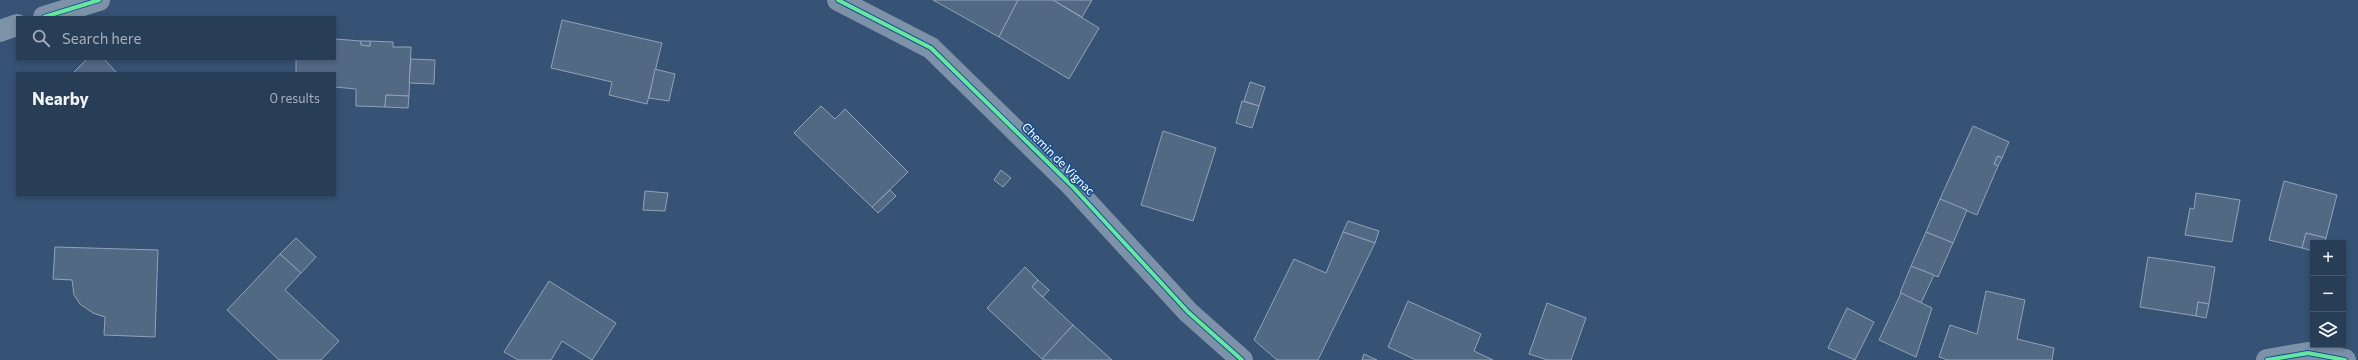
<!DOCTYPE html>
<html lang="en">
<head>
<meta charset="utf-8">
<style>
  :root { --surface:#283e57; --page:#344961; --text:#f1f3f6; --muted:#a5aeba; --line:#44576d }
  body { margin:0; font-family:Commissioner,sans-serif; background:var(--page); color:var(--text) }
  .controls { position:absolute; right:12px; bottom:12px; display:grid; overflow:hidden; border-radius:0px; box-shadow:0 2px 6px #0003 }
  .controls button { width:36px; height:36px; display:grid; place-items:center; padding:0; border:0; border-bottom:1px solid var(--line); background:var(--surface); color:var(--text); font:20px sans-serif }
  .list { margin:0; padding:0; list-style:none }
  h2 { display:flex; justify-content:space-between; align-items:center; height:52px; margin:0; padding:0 16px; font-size:17px }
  h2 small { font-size:13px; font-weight:400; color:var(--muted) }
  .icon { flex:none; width:22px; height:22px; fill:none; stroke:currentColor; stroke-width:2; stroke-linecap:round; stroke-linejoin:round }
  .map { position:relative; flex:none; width:2358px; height:360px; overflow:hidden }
  .search { position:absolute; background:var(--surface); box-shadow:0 2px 6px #0003; left:16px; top:16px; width:320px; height:44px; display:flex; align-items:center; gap:10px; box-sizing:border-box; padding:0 14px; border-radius:0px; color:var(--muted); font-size:15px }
  .panel { position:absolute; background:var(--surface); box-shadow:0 2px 6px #0003; left:16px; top:72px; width:320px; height:124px; border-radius:0px }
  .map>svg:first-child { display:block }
  .building { fill:#526984; stroke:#92a2b6 }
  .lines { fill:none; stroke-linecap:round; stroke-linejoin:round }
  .minor { stroke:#7d92a8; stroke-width:22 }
  .cycleway-casing { stroke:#1b4f8f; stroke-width:6 }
  .cycleway { stroke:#66e7a1; stroke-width:4 }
  .labels { text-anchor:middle; stroke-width:3.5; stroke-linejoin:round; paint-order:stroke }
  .street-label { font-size:12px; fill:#fff; stroke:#1b4f8f }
</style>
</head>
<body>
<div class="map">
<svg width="2358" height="360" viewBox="0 0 2358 360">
  <rect width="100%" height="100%" fill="#365274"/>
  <g class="building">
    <path d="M933 0H1018L999 37Z"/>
    <path d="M1018 0H1053L1099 28 1069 79 999 37Z"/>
    <path d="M1053 0H1092L1082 17Z"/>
    <path d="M562 20 662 43 647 104 609 95 612 82 551 68Z"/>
    <path d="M335 39 361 41V45L370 46V41L393 42V47H411L409 96 386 95 385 107 356 106V89L335 87V73H296V59H335Z"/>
    <path d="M361 41H370V46L361 45Z"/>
    <path d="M87 59H104L117 73H73Z"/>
    <path d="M411 59 435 60 434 84 409 83Z"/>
    <path d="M655 69 675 74 669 101 649 98Z"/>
    <path d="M1250 82 1265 87 1259 106 1244 101Z"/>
    <path d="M386 95 409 96 408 108 385 107Z"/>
    <path d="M1242 101 1259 106 1252 128 1236 123Z"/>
    <path d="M821 106 835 119 845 109 908 172 872 207 794 133Z"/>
    <path d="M1973 126 2009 142 2002 158 1998 156 1994 164 1998 166 1977 215 1940 199Z"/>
    <path d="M1163 131 1216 148 1193 221 1141 205Z"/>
    <path d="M1998 156 2002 158 1998 166 1994 164Z"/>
    <path d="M1001 170 1011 178 1003 187 994 180Z"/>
    <path d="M2284 181 2337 195 2326 238 2306 233 2302 248 2269 240Z"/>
    <path d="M890 190 896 196 878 213 872 207Z"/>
    <path d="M645 191 668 193 665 211 643 210Z"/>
    <path d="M2196 193 2240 200 2232 242 2185 235 2190 208 2194 209Z"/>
    <path d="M1940 199 1967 210 1953 243 1926 232Z"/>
    <path d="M1348 221 1379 231 1375 243 1343 232Z"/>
    <path d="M1343 232 1375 243 1318 360H1277L1254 340 1294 259 1326 273Z"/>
    <path d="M1926 232 1953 243 1938 277 1911 266Z"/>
    <path d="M2306 233 2326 238 2325 243H2313V251L2302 248Z"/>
    <path d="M296 238 316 257 301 273 280 254Z"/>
    <path d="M55 247 158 250 155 337 104 335 105 317 93 313 80 304 74 295 72 280 53 279Z"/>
    <path d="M280 254 301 273 285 290 339 341 321 360H279L227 310Z"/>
    <path d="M2148 257 2215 267 2209 304 2198 302 2196 316 2140 307Z"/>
    <path d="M1911 266 1934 275 1921 303 1900 293Z"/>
    <path d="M1025 267 1038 280 1032 287 1073 325 1042 359 987 308Z"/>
    <path d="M1038 280 1049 290 1043 297 1032 287Z"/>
    <path d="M549 281 616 323 592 360 562 341 551 360H518L504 352Z"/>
    <path d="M1986 291 2025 300 2017 339 2054 348 2052 360H1948L1939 357 1950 325 1977 334Z"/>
    <path d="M1901 293 1932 308 1916 357 1879 340Z"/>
    <path d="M1408 301 1481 334 1474 351 1493 360H1416L1388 347Z"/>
    <path d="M2198 302 2209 304 2206 318 2196 316Z"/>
    <path d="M1547 303 1586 318 1571 360H1548L1529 354Z"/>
    <path d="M1847 308 1874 322 1855 360 1828 348Z"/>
    <path d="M1073 325 1112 360H1044L1042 359Z"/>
    <path d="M1364 354 1377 360H1362Z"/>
  </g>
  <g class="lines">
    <g class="minor">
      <path d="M838 0 931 48 1072 186 1188 312 1242 360"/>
      <path d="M44 17 99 0"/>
      <path d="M0 31 17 25"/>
      <path d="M2267 360 2308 353 2345 360"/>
    </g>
    <defs>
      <g id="cycleway">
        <path d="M838 0 931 48 1072 186 1188 312 1242 360"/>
        <path d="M44 17 99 0"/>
        <path d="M2267 360 2308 353 2345 360"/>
      </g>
    </defs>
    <use href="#cycleway" class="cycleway-casing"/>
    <use href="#cycleway" class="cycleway"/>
  </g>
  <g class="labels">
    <g class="street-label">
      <text transform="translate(1058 159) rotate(45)" y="4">Chemin de Vignac</text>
    </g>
  </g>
</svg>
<div class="controls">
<button>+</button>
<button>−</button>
<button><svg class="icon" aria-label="layers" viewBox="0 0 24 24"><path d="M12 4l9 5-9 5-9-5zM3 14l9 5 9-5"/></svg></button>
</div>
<div class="search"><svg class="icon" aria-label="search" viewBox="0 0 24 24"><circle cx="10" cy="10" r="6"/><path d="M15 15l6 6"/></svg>Search here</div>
<section class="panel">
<h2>Nearby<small>0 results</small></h2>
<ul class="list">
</ul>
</section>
</div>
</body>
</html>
